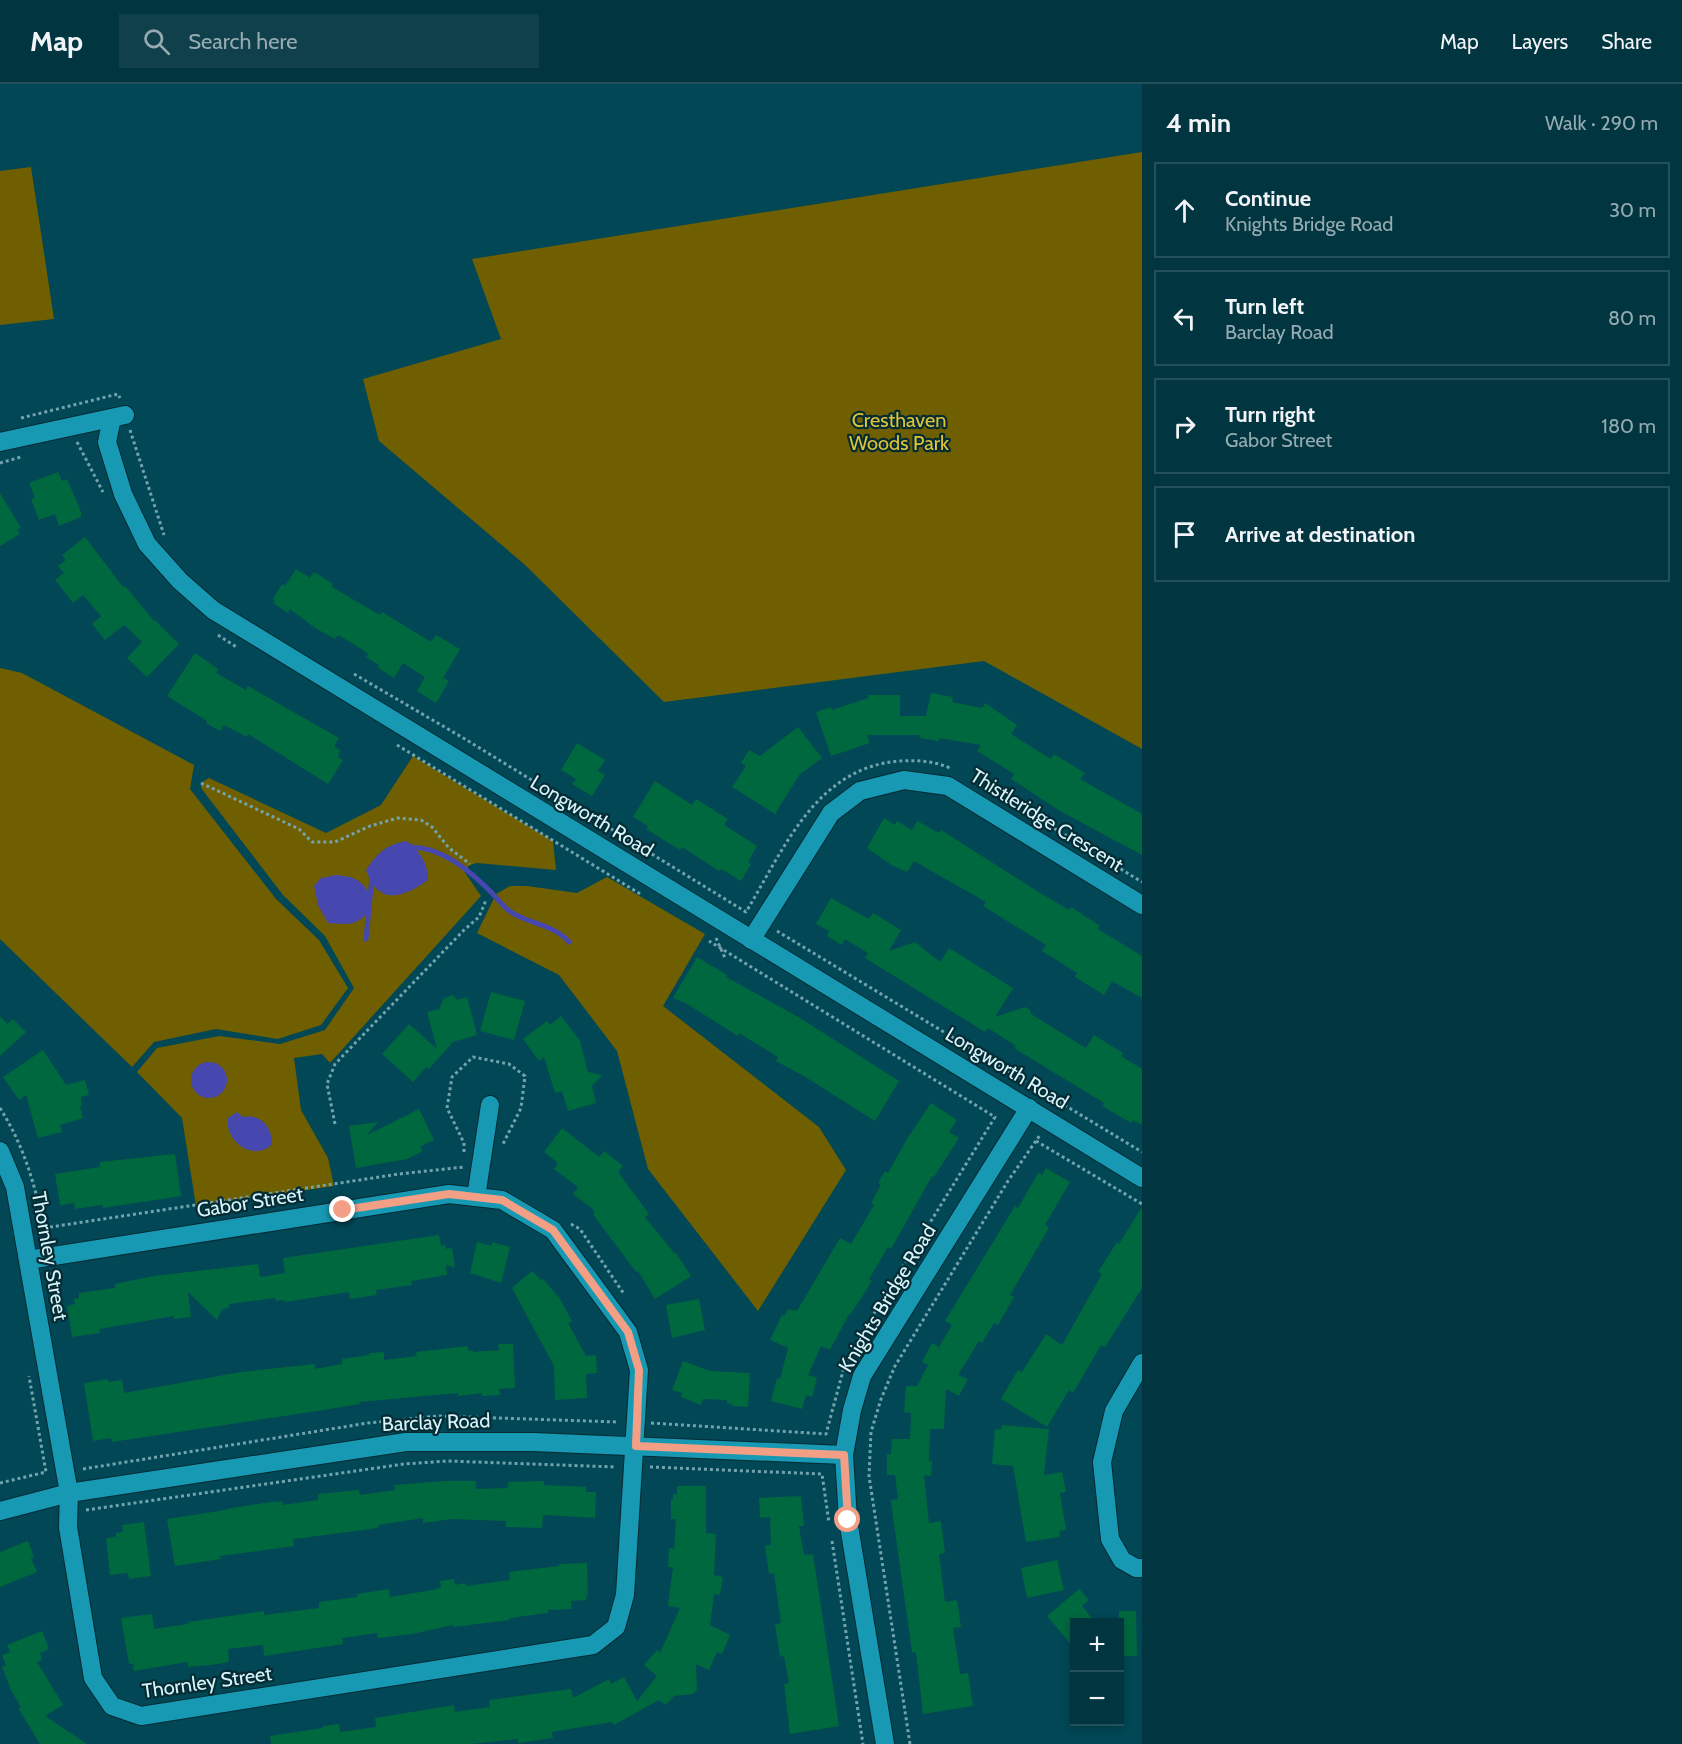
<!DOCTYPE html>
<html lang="en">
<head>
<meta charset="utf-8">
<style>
  :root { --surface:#013540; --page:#0f404b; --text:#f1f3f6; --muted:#96abb1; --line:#235059 }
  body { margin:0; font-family:Cabin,sans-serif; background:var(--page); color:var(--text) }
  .controls { position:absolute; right:18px; bottom:18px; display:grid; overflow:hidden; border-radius:0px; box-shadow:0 3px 9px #0003 }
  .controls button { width:54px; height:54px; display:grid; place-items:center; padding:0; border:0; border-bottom:2px solid var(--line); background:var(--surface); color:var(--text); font:30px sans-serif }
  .stop { position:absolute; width:18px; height:18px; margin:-14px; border:4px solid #f39f85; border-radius:50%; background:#fff }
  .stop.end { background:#f39f85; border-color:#fff; box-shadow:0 2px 6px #0008 }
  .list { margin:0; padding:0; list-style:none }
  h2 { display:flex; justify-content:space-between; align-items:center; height:78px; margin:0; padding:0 24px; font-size:26px }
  h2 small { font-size:20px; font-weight:400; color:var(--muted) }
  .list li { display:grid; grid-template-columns:39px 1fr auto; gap:18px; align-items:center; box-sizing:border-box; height:96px; margin:0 12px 12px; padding:0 12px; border:2px solid var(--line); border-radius:0px }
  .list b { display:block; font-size:22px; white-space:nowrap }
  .list p { margin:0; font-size:20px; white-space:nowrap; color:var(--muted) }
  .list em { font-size:20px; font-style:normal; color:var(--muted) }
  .icon { flex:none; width:33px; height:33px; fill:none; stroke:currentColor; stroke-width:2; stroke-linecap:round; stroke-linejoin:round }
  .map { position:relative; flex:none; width:1142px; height:1660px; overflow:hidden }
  header { display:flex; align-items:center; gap:36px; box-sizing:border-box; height:84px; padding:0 30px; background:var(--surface); border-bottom:2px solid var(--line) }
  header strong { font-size:28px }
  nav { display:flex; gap:33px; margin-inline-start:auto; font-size:21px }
  .search { width:420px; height:54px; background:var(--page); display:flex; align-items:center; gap:15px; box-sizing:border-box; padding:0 21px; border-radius:0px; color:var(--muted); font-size:22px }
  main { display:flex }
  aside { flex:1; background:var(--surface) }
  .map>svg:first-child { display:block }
  .green { fill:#6f5f00 }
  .water { fill:#4648af }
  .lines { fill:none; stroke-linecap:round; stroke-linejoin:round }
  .stream { stroke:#4648af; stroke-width:5 }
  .building { fill:#00683e }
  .minor-casing { stroke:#052b33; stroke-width:20 }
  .path { stroke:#72a3ae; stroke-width:3; stroke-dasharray:3 3; stroke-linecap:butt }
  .minor { stroke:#1799b4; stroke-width:18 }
  .route { stroke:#f39f85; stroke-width:8 }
  .labels { text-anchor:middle; stroke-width:4.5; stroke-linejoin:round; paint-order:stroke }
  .park-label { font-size:20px; fill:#dfc438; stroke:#052b33 }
  .street-label { font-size:20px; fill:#d8f5fd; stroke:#052b33 }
</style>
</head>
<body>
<header>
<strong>Map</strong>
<div class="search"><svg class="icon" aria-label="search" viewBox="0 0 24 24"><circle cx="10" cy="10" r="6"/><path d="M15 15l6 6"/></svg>Search here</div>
<nav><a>Map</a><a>Layers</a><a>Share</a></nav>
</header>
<main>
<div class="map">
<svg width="1142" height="1660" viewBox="0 0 1142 1660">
  <rect width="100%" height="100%" fill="#014755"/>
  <g class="green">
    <path d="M1142 68V665L984 577 664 618 524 480 379 357 363 295 501 255 472 175Z"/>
    <path d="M31 83 54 235 0 241V87Z"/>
    <path d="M0 584 22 589 194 681 190 705 276 815 319 856 348 904 321 941 278 955 216 945 154 958 132 983 0 855Z"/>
    <path d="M413 672 553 757 556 786 477 779 470 781 464 787 481 812 330 979 322 970 294 974 301 1026 328 1074 334 1102 196 1122 182 1034 137 988 157 964 219 952 280 960 325 946 354 904 325 852 283 811 201 704V699L209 694 326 749 381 721Z"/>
    <path d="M607 793 705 850 663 922 819 1043 846 1086 758 1227 648 1085 617 967 559 891 477 849 496 810 510 802H527L577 809Z"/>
  </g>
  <g class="water">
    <path d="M407 757C420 767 428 780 428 796 403 814 378 822 366 786 377 769 387 760 407 757Z"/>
    <path d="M336 791C342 792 350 792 355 795 375 804 375 833 353 839 346 841 336 839 328 839L318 821 314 802 321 794Z"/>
    <circle cx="209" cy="996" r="18"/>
    <path d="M237 1028 243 1033C261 1030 272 1042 272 1060 253 1079 224 1056 228 1034Z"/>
  </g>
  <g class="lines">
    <g class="stream">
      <path d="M407 763C440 761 470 787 491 808 498 815 503 823 511 828 529 840 555 841 569 858"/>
      <path d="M366 855 372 793"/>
    </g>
  </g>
  <g class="building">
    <path d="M58 388 62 397 67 395 81 428V433L59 442 55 430 39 436 31 415 35 414 29 399Z"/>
    <path d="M0 409 21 444 17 445 20 450 0 462Z"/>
    <path d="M85 453 123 503 125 502 154 537 155 536 179 560 147 593 127 574 142 558 124 541 105 556 92 540 101 532 83 511 73 519 55 496 64 489 58 482 66 476 62 471Z"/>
    <path d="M296 485 310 494 314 488 333 500 332 503 380 531 382 528 431 558 436 551 460 565 443 594 449 597 436 619 417 607 425 593 403 579 394 594 378 584 379 581 366 573 368 570 360 564 338 551 335 555 315 544 290 525 288 529 273 519 275 516 273 515 282 500 285 502Z"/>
    <path d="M195 569 218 585 216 589 246 606 248 602 339 654 334 662 340 666 338 673 343 676 328 700 248 650 247 653 224 641 220 647 206 639 207 637 167 612Z"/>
    <path d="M931 609 953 613 952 618 982 624 985 619 1017 641 1011 650 1051 675 1054 670 1085 689 1080 695 1142 730V771L1060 727 1011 695 1014 690 977 667 981 661 939 654V657L920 654V651H867L870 659 831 672 816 628 831 623 832 626 868 614V611H900V632H926Z"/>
    <path d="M798 643 822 674 799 691 775 730 732 703 746 682 741 679 749 666 760 672Z"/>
    <path d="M577 659 605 676 598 687 605 691 592 712 572 700 576 695 561 686Z"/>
    <path d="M655 697 692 721 696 715 728 735 724 741 757 762 748 778 751 780 741 797 721 785 719 787 682 763 680 766 646 745 648 742 633 733Z"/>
    <path d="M884 734 895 741 897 737 912 746 917 737 939 749 941 746 1037 807 1069 826 1071 823 1100 842 1098 845 1142 872V914L1112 897 1104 911 1075 893 1077 889 1042 867 1046 861 983 822 986 818 914 777 907 788 893 782 867 764Z"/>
    <path d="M831 814 869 835 873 829 901 846 889 867 915 858 940 878 949 864 1013 904 995 933 1025 923 1030 926 1031 930 1086 964 1094 951 1123 969 1121 972 1142 985V1041L1133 1036 1131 1039 1102 1022 1104 1019 1014 964 1016 962 988 944 985 948 865 874 868 869 845 855 842 861 827 852 829 847 816 840Z"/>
    <path d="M697 873 727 891 726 893 800 934 899 997 875 1037 807 994 776 977 778 973 739 949 738 952 687 920 673 914Z"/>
    <path d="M491 908 525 917 514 956 480 947Z"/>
    <path d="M453 911 457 916 467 913 477 951 453 958 429 985 426 983 413 998 382 970 409 940 437 965 427 928 439 925 444 914Z"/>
    <path d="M0 932 7 940 13 935 26 948 0 972Z"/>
    <path d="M561 932 580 957 588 988 602 991 592 1002 596 1019 568 1027 562 1007 555 1009 544 973 539 977 523 955 547 937 550 941Z"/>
    <path d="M43 966 66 1001 85 996 89 1011 81 1013 82 1021 80 1022 83 1034 60 1041 62 1048 38 1054 26 1011 19 1016 3 993Z"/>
    <path d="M931 1019 957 1036 949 1048 959 1054 934 1093 932 1092 891 1165 888 1163 869 1195 872 1197 850 1231 849 1230 830 1266 821 1262 808 1291 817 1294 812 1313 806 1311 802 1325 771 1317 777 1294 780 1295 788 1264 770 1256 782 1231 784 1232 788 1225 797 1227 840 1154 851 1160 874 1121 871 1119 881 1101 878 1099 885 1087 888 1089 907 1055Z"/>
    <path d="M419 1025 434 1056 420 1063 423 1067 407 1075 356 1084 349 1042 378 1038 367 1051Z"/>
    <path d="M562 1044 599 1073 604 1067 623 1082 618 1088 649 1130 645 1133 675 1170 676 1169 691 1192 655 1215 638 1187 636 1188 594 1132V1126L573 1110 578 1103 554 1085 558 1079 544 1068Z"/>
    <path d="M175 1070 181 1112 103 1124 102 1121 75 1125 74 1119 60 1121 55 1090 100 1083V1078Z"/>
    <path d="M1046 1084 1070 1098 1045 1141 1049 1144 1010 1211 1014 1213 998 1241 994 1239 982 1259 979 1257 958 1291 968 1295 959 1312 946 1305 944 1345H930L929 1377H932L931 1392 924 1391 929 1439 941 1437 945 1469 939 1470 945 1518 957 1516 961 1543 953 1544 960 1590 968 1589 973 1622 923 1630 916 1569 912 1568 893 1433 891 1416 898 1415 895 1391H887V1370H891L892 1355H910L911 1329 904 1328 906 1302H917L928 1281 922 1278 932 1259 939 1263 952 1241 945 1237 1015 1122 1018 1124 1038 1089 1042 1091Z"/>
    <path d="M1142 1123V1204L1105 1263 1101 1261 1073 1309 1069 1306 1047 1343 1001 1315 1018 1286 1022 1288 1046 1250 1062 1261 1102 1190 1098 1188 1117 1158 1119 1160Z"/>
    <path d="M439 1151 441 1162 445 1161 446 1165 452 1164 455 1184 446 1181 447 1191 411 1197 412 1201 376 1206 377 1211 350 1215 349 1208 285 1218 284 1216 276 1217 275 1214 229 1220V1224L222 1225 217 1236 188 1208 191 1233 174 1235V1232L99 1245 100 1249 72 1253 67 1222 75 1220 74 1215 79 1214V1209L115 1204V1200L154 1192 258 1180 260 1193 285 1189 283 1174Z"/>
    <path d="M477 1158 492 1162V1158L510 1163 501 1199 470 1189Z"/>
    <path d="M532 1187 541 1196 543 1195 560 1215 572 1237 568 1239 586 1272 596 1271 597 1289 586 1290 587 1314 555 1316 554 1282 512 1204Z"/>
    <path d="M699 1215 705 1246 672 1254 666 1221Z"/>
    <path d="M498 1260H513L515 1304 499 1305 500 1311 482 1312V1309L458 1312V1309L359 1318 360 1320 324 1326 112 1358 111 1354 93 1357 84 1299 108 1295V1298L122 1296 124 1309 241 1288 315 1280V1285L342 1280V1275L370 1271 369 1269 384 1268V1276L417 1272 416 1268 468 1262V1267L473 1266V1268L499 1266Z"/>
    <path d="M683 1277 710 1287 750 1289 748 1323 732 1322V1320L727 1319V1316L703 1315 701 1321 681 1313 682 1309 672 1306Z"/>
    <path d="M1002 1341 1049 1345 1044 1391 1062 1388 1066 1408 1060 1409 1066 1446 1059 1447 1060 1453 1026 1458 1013 1382 992 1380 995 1345 1001 1346Z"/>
    <path d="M445 1397H476V1405L508 1404V1398L544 1397V1401L586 1403V1408H596L595 1434 543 1431 542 1444 506 1443V1437L452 1435 423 1439V1434L378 1441V1444L302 1454 293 1455 294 1462 220 1472 221 1475 175 1482 167 1435 226 1426V1425L264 1419 282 1417 283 1421 318 1416V1410L359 1406 360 1411 395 1406 394 1401Z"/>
    <path d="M677 1402H706V1449L716 1450 714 1491 723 1493 720 1511 714 1510 710 1541 730 1551 722 1570 717 1568 709 1586 696 1580 697 1606 693 1610 674 1612 666 1621 659 1616 614 1641 612 1638 552 1648 553 1654 518 1659V1655L470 1660H271L270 1652 323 1644V1642L339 1640 340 1648 376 1643 375 1634 436 1624 454 1621 455 1628 490 1623 489 1616 571 1605 573 1614 609 1595 611 1600 624 1593 637 1617 657 1592 644 1581 657 1566 660 1569 680 1524 668 1522 673 1483H668L669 1464 674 1465 676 1435H671V1415H673V1410H677Z"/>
    <path d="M801 1412 804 1442H799L804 1471 813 1470 839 1642 790 1650 784 1600 789 1599 784 1572 780 1573 775 1540 781 1539 774 1489 769 1490 765 1462 771 1461 770 1433 760 1434 759 1414Z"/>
    <path d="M144 1438 151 1492 129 1495 128 1489 110 1491 106 1454 116 1453V1449L123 1448 122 1441Z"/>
    <path d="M28 1457 34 1473 31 1474 37 1488 0 1503V1468Z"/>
    <path d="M1057 1476 1064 1506 1027 1514 1021 1484Z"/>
    <path d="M587 1479 588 1511 586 1512 587 1516 571 1517 572 1525 548 1526V1529L509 1534 510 1536 453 1543V1541L412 1550 378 1554 377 1549 342 1554 343 1560 264 1572 263 1561 228 1565 229 1578 211 1581 188 1583 187 1578 134 1587 133 1580H129L121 1534 152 1530 154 1545 188 1540V1538L264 1527V1531L319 1524V1518L357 1513V1510L389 1505 390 1513 433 1506 441 1503 440 1497 454 1495 455 1501 465 1499 466 1502 510 1496 509 1488 559 1482V1480Z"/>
    <path d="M1079 1505 1089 1516 1082 1522 1096 1539H1074V1564L1047 1532Z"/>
    <path d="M1119 1527H1136L1137 1572H1119Z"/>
    <path d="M42 1547 49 1565 40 1569 42 1576 37 1578 63 1621 45 1632 87 1660H40L18 1624 21 1623 12 1608 2 1583 6 1581 2 1571 10 1568 7 1561Z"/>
  </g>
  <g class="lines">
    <defs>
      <g id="minor">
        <path d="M112 334 107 358 123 410 147 460 180 497 213 526 1142 1094"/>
        <path d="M0 358 125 331"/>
        <path d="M751 856 831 729 860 707 904 696 948 702 1142 821"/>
        <path d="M0 1067 15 1103 69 1409 68 1443 93 1594 112 1622 141 1632 593 1561 616 1543 625 1511 639 1286 628 1248 553 1146 502 1116 449 1110 28 1176"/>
        <path d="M476 1113 490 1021"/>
        <path d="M1142 1279 1114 1327 1102 1378 1110 1455 1122 1476 1136 1484H1142"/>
        <path d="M0 1427 69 1409 406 1358H533L844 1371"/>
        <path d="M885 1660 848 1436 844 1371 852 1326 862 1292 1029 1024"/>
      </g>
    </defs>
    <use href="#minor" class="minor-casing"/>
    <g class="path">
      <path d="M21 334 118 310 120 314"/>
      <path d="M130 346 164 451"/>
      <path d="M77 358 103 408"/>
      <path d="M0 379 21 373"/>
      <path d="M218 551 238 564"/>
      <path d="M354 590 465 655 746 828C784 765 816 683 900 677 917 676 934 677 950 684"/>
      <path d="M397 661 642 811"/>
      <path d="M201 699 299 745 312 758H335L370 742 398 734 421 736 432 743 449 764 470 780"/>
      <path d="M1049 741 1142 798"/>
      <path d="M777 847 1142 1068"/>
      <path d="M716 854 725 874"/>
      <path d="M0 1024C26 1065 38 1110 46 1158"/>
      <path d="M335 1040 327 1000 335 980 464 846 479 833 486 816"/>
      <path d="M1036 1057 1142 1120"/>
      <path d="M464 1068V1059L447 1024 452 993 473 973 509 980 525 992 521 1024 502 1062"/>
      <path d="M571 1140 580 1145 624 1210"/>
      <path d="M44 1144 399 1090 464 1083"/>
      <path d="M50 1188 54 1214"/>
      <path d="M651 1339 826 1350 843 1287 859 1254 995 1033 709 857"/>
      <path d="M650 1383 822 1390 829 1439"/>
      <path d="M83 1385 368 1339 438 1332 618 1338"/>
      <path d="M0 1399 46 1388 29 1292"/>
      <path d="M86 1426 404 1380 448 1377 616 1383"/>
      <path d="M832 1457 863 1660"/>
      <path d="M910 1660 869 1392 871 1348 881 1315 895 1282 1008 1097 1040 1051"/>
    </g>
    <use href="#minor" class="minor"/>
  </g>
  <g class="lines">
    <path class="route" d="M343 1126 449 1110 502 1116 553 1146 628 1248 639 1286 636 1362 844 1371 848 1436"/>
  </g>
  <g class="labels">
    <g class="park-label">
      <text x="899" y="343">Cresthaven<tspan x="899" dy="23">Woods Park</tspan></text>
    </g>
    <g class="street-label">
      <text transform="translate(592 732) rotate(31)" y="7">Longworth Road</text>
      <text transform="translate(1047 736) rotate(32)" y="7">Thistleridge Crescent</text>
      <text transform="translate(1007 984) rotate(31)" y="7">Longworth Road</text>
      <text transform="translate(250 1118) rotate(-9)" y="7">Gabor Street</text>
      <text transform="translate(50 1172) rotate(80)" y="7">Thornley Street</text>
      <text transform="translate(887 1214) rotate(-59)" y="7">Knights Bridge Road</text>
      <text transform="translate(436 1338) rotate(-2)" y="7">Barclay Road</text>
      <text transform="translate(207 1598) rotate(-8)" y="7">Thornley Street</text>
    </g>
  </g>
</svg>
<div class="controls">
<button>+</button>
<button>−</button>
</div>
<div class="stop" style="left:848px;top:1436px"></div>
<div class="stop end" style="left:343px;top:1126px"></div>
</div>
<aside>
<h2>4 min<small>Walk · 290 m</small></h2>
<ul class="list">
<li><svg class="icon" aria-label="ahead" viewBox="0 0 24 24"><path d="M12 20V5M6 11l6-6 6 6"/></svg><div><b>Continue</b><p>Knights Bridge Road</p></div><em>30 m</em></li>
<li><svg class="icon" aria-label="left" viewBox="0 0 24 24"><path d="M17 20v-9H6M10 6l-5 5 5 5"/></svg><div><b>Turn left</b><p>Barclay Road</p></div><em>80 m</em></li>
<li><svg class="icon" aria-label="right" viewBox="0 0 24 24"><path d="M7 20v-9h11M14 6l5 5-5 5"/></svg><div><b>Turn right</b><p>Gabor Street</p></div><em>180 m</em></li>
<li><svg class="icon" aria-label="arrive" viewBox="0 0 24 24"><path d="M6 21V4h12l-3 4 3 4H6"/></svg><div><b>Arrive at destination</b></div></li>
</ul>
</aside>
</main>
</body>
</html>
